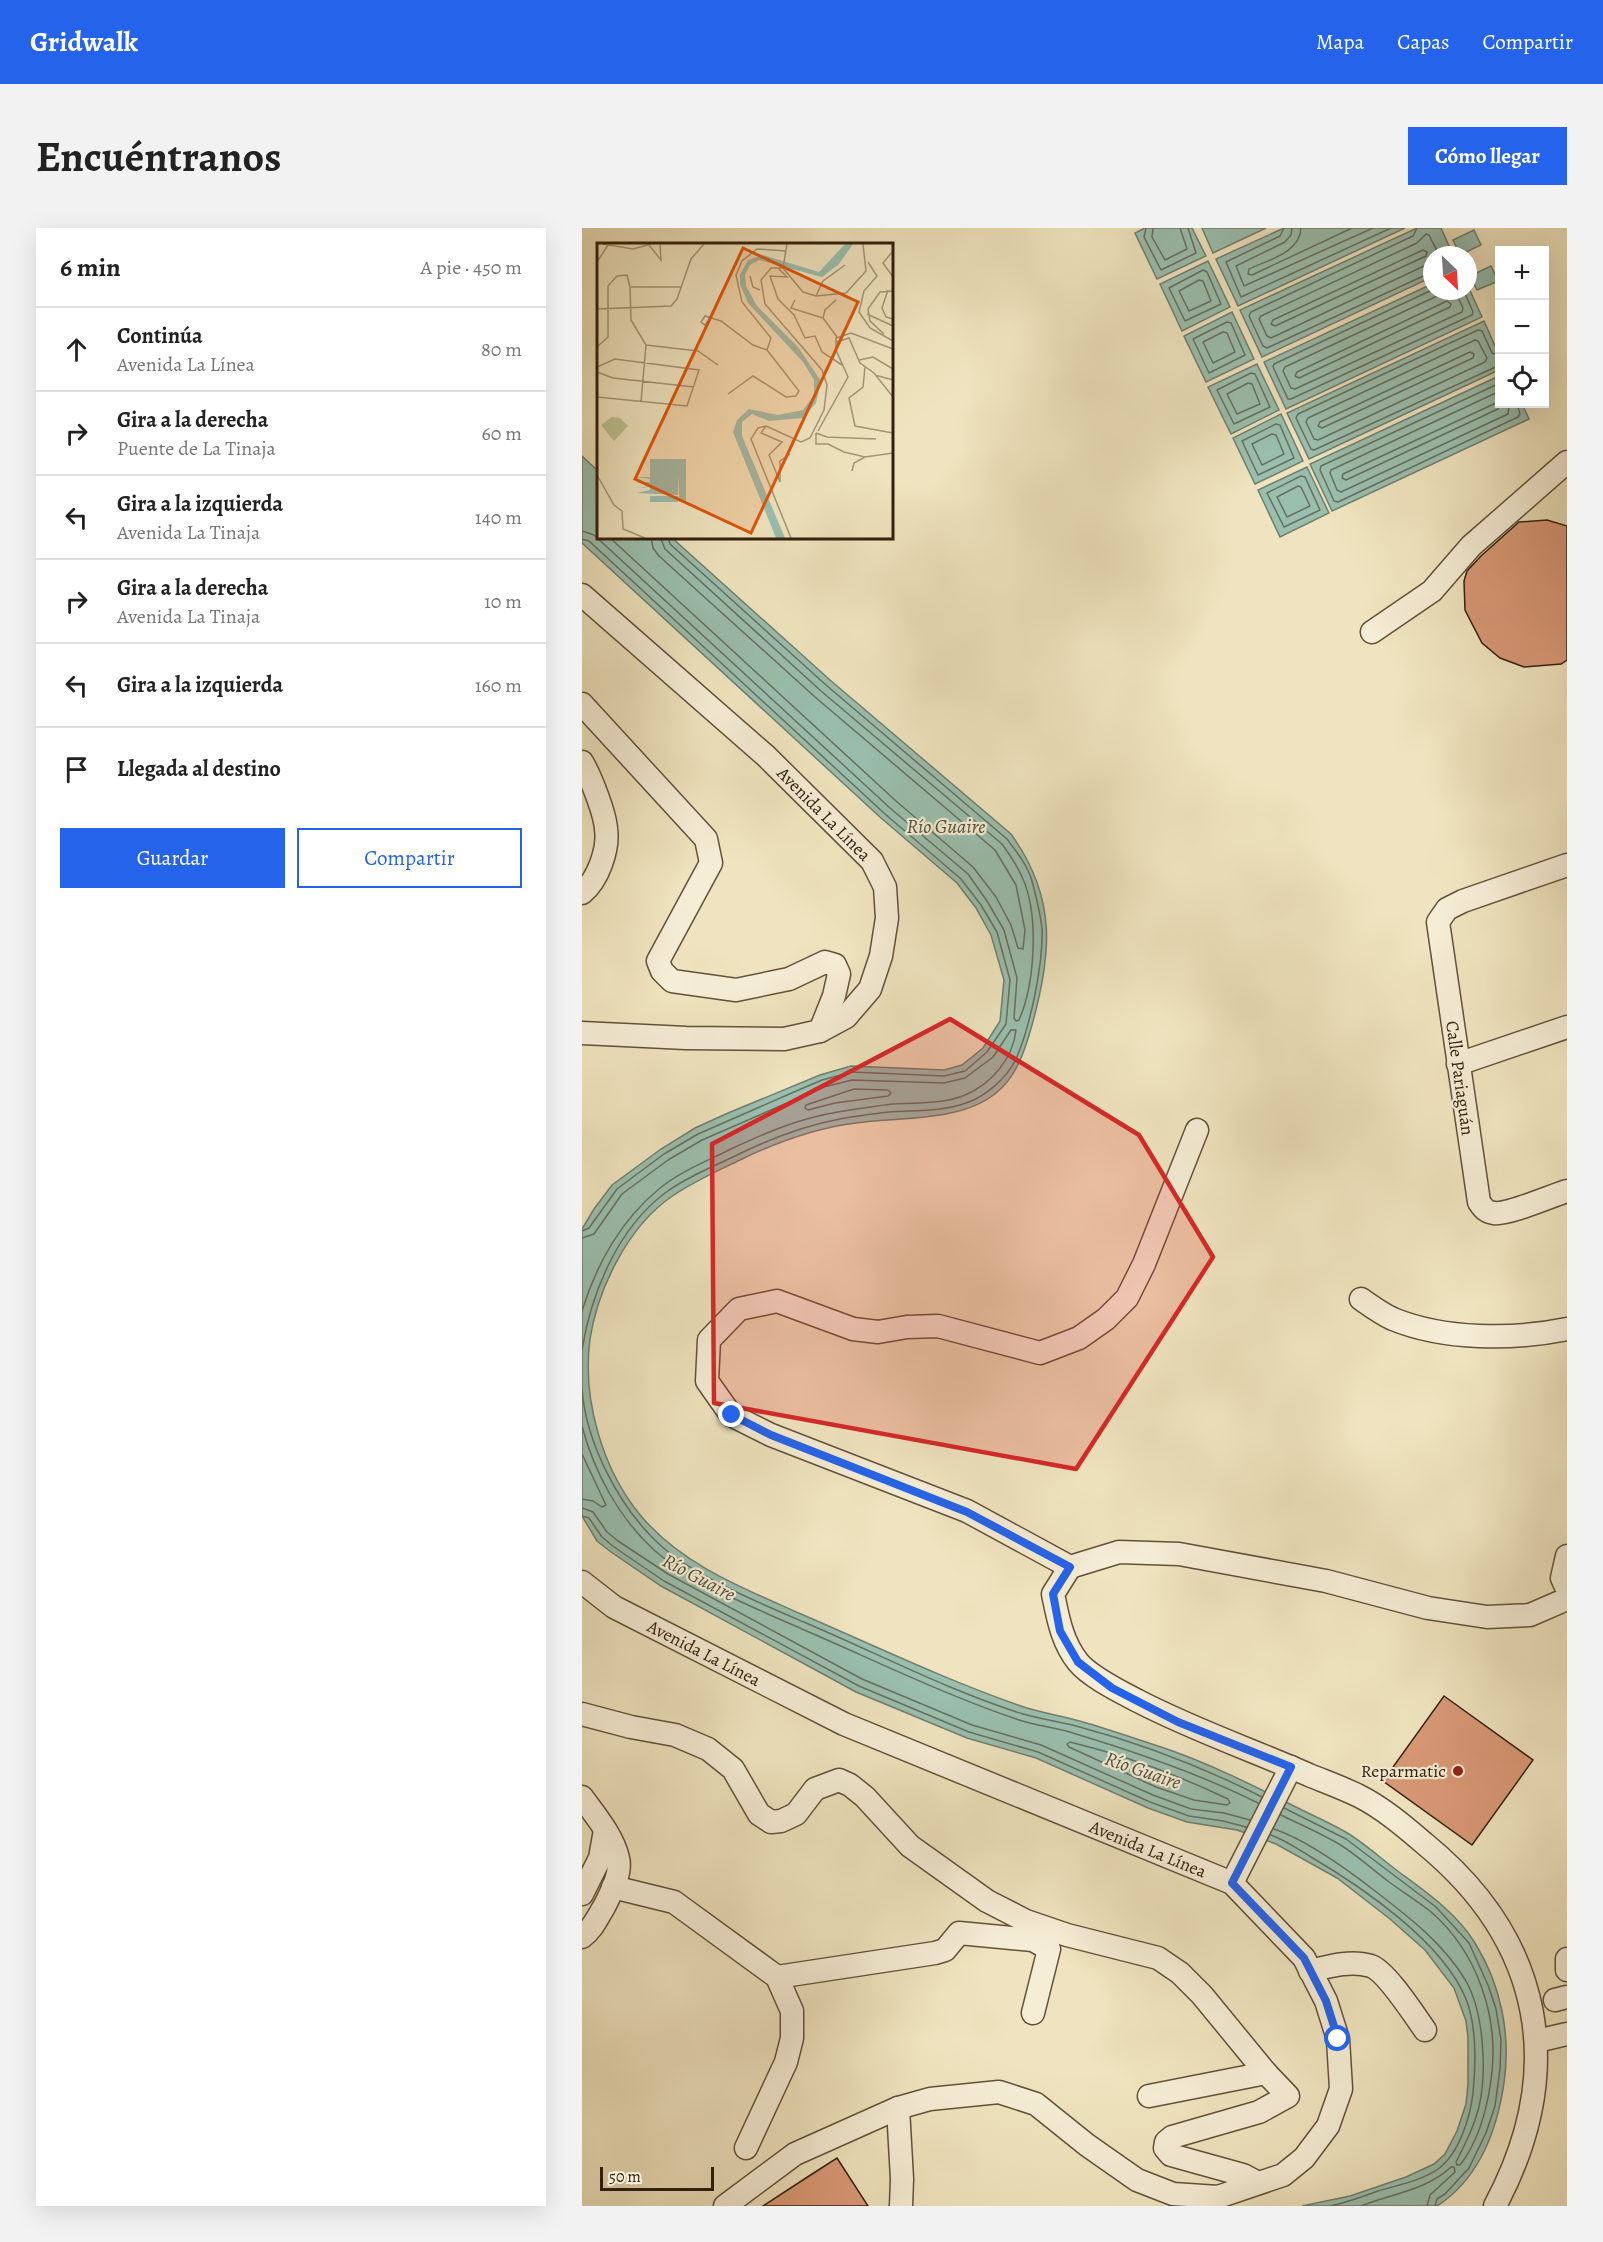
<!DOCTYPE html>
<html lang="es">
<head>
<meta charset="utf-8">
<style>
  :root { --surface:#fff; --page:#f2f2f2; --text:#222; --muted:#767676; --line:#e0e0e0; --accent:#2563eb }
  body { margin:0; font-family:Alegreya,serif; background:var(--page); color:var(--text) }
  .controls { position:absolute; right:18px; top:18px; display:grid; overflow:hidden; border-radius:0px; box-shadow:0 6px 24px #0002 }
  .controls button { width:54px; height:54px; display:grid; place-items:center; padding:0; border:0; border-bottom:2px solid var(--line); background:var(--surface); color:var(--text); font:30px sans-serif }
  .compass { position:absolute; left:841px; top:18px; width:54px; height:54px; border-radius:50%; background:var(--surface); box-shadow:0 6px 24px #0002; rotate:155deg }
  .scale { position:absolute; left:18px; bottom:15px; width:114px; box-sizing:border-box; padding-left:6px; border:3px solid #33200d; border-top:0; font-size:16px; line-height:21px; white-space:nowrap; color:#33200d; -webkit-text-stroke:4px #f5edd5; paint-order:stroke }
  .stop { position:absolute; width:18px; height:18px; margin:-14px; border:4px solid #2563eb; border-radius:50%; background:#fff }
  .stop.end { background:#2563eb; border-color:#fff; box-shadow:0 2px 6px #0008 }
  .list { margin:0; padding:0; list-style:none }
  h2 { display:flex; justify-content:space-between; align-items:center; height:78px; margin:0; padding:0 24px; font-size:26px }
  h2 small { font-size:20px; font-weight:400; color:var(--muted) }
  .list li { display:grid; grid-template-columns:39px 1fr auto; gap:18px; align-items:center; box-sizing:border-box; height:84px; padding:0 24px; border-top:2px solid var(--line) }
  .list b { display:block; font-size:22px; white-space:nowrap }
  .list p { margin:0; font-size:20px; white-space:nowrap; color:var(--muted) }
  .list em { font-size:20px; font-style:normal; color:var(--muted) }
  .actions { display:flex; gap:12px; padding:18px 24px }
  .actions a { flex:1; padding:14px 0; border:2px solid var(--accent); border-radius:0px; text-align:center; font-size:21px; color:var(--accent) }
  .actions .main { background:var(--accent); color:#fff }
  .icon { flex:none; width:33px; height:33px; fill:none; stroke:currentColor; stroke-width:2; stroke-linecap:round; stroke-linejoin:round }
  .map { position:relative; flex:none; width:985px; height:1978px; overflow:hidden; border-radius:0px }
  header { display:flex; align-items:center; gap:36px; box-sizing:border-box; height:84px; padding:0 30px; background:var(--accent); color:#fff }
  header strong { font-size:28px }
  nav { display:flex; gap:33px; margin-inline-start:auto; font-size:21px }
  .intro { display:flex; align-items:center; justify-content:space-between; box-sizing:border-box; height:144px; padding:0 36px }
  h1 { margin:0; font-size:42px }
  .button { padding:15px 27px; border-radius:0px; background:var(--accent); color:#fff; font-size:21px; font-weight:700 }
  main { display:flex; gap:36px; padding:0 36px }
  aside { flex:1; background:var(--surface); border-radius:0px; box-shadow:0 6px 24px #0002 }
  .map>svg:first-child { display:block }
  .water { fill:#9abfaf; stroke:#717f6e; stroke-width:1.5 }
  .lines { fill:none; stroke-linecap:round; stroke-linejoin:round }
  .shore { stroke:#66705e; stroke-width:1.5 }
  .building { fill:#d99976; stroke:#33200d; stroke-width:1.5 }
  .minor-casing { stroke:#62513a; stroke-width:25 }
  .minor { stroke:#f5edd5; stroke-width:22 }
  .route { stroke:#2563eb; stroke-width:8 }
  .marked { fill:#d62828; fill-opacity:0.2; stroke:#d62828; stroke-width:4.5; stroke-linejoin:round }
  .poi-dot { fill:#8f2418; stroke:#f5edd5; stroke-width:2 }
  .labels { text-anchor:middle; stroke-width:4.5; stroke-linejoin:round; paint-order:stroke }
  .street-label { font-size:18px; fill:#33200d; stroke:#f5edd5 }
  .poi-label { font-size:18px; fill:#33200d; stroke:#f5edd5; text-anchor:end }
  .water-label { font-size:20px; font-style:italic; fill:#52503e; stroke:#f5edd5 }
  .inset-road { fill:none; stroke:#a49678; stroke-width:1.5 }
  .view { fill:#df560c; fill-opacity:0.15; stroke:#df560c; stroke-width:3 }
  .inset-edge { fill:none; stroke:#33200d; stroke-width:3 }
</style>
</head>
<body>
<header>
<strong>Gridwalk</strong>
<nav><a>Mapa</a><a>Capas</a><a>Compartir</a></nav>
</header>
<div class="intro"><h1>Encuéntranos</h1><a class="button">Cómo llegar</a></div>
<main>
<aside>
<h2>6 min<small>A pie · 450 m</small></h2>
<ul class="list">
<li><svg class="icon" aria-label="ahead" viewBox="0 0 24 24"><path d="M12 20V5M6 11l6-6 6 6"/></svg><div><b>Continúa</b><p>Avenida La Línea</p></div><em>80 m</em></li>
<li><svg class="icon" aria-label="right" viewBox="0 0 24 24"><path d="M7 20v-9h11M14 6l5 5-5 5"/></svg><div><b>Gira a la derecha</b><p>Puente de La Tinaja</p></div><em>60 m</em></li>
<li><svg class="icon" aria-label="left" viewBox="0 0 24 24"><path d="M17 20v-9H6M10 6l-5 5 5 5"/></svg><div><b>Gira a la izquierda</b><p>Avenida La Tinaja</p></div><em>140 m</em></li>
<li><svg class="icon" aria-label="right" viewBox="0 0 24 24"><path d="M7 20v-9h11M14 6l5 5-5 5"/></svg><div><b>Gira a la derecha</b><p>Avenida La Tinaja</p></div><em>10 m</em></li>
<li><svg class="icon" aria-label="left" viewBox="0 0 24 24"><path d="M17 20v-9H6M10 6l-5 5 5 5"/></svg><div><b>Gira a la izquierda</b></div><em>160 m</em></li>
<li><svg class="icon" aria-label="arrive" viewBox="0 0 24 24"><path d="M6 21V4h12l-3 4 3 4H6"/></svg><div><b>Llegada al destino</b></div></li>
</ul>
<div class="actions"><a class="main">Guardar</a><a>Compartir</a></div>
</aside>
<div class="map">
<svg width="985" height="1978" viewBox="0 0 985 1978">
  <rect width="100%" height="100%" fill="#efe4bf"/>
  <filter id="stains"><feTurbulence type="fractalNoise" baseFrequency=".00333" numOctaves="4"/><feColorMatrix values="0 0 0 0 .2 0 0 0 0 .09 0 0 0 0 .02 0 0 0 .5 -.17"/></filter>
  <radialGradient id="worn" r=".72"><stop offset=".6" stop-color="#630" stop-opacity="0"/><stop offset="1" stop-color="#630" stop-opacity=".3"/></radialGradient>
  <g class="water">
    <path d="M563 0H610L624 28 575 51 553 5Z"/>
    <path d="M620 0H684L631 25Z"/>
    <path d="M702 0H823L656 78 634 31Z"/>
    <path d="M835 0H859L871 27H850V49L680 129 658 82Z"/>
    <path d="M892 2 899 17 878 27 871 12Z"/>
    <path d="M626 33 648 79 600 103 578 56Z"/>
    <path d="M909 38 916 53 895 62 888 48Z"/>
    <path d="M850 56V63H886V58L900 89 704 181 682 134Z"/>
    <path d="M650 84 672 131 624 154 602 108Z"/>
    <path d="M902 93 917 127V142L727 231 705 185Z"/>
    <path d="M675 136 697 182 649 206 626 159Z"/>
    <path d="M917 148 918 176H940L947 191 750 283 728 236Z"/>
    <path d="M699 186 721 233 673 256 651 210Z"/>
    <path d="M0 228 16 243V309H89L248 452 429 606C475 670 470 725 450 797 443 822 435 848 414 865 379 894 318 889 274 895 233 900 195 914 158 932 135 943 110 954 89 969 46 999 16 1060 8 1111 0 1171 20 1241 59 1288 100 1337 163 1361 219 1386 291 1417 362 1451 436 1477 457 1485 479 1487 501 1494 529 1502 557 1512 585 1521 628 1536 668 1556 708 1576 727 1586 749 1595 767 1606 786 1618 803 1634 821 1647 847 1666 876 1687 893 1715 919 1757 929 1806 922 1855 915 1902 897 1951 855 1978H720L768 1968 824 1949 852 1936 863 1926 875 1903 884 1876 886 1857V1809L884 1793 872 1760 843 1722 808 1691 755 1650 694 1616 655 1602 605 1594 566 1580 454 1530 385 1510 274 1464 79 1358 29 1324 15 1313 0 1288V1001L12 981 30 957 79 921 113 900 146 885 238 847 269 838 362 842 380 837 401 820 418 793 422 752 409 707 394 680 375 655 299 590 0 315Z"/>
    <path d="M725 239 747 285 698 309 676 262Z"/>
  </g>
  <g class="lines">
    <g class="shore">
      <path d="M564 0 562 9 579 42 614 25 606 0"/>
      <path d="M571 0 570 9 583 32 605 21 598 0"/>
      <path d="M702 0 698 8 644 34 659 69 809 0"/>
      <path d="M710 0 709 7 703 14 654 38 662 58 791 0"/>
      <path d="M719 0C718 25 686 32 667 41L666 46 670 47 770 0"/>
      <path d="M835 0 831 8 669 84 667 88 681 118 685 120 850 44"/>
      <path d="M841 22 845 24 844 28 693 98 689 96 691 92Z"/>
      <path d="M850 37 842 38 689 110 685 108 677 91 679 88 835 15 844 6 847 7 857 27"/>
      <path d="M621 42 625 44 639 76 603 93 587 60Z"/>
      <path d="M617 52 621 53 629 73 607 83 597 63Z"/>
      <path d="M850 62 692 136 691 139 706 171H709L890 87 891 84 882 63"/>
      <path d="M861 63 855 68 703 139 701 143 709 160 713 161 880 84 881 80 873 63"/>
      <path d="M865 73 869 76 868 79 717 150 713 148 715 144Z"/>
      <path d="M645 94 649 95 663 127 627 145 611 111Z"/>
      <path d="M641 104 645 105 653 124 631 135 621 114Z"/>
      <path d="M893 112 896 113 905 130 903 134 736 212 732 211 724 194 726 190Z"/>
      <path d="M888 124 892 126 891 130 740 200 736 198 738 194Z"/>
      <path d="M918 128 910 125 900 103 896 102 716 186 714 190 729 221 732 222 918 137"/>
      <path d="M669 145 673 146 688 179 652 196 635 162Z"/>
      <path d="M666 155 670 156 678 176 655 186 645 166Z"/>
      <path d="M918 155 739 238 738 242 752 273 756 274 936 189 938 186 935 176"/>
      <path d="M918 163 749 242 748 245 755 262 759 264 926 186 927 176"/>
      <path d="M914 175 918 177 916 181 764 252 760 250 761 246Z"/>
      <path d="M694 196 698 197 712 230 676 247 660 213Z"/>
      <path d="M690 206 694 207 702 226 680 237 670 216Z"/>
      <path d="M719 248 723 249 738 282 702 299 685 265Z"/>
      <path d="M716 258 719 259 728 278 705 289 695 269Z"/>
      <path d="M0 303 12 307 308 580 386 646 405 673 422 702 435 750 432 790 434 793 437 792C453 756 457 688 441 651 436 639 428 627 420 616L239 463 83 321 78 309"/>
      <path d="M27 309 314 573 391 639 414 669 429 697 436 720 441 721 443 702 434 657 413 622 233 469 77 328 71 320 69 309"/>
      <path d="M0 311 7 313 303 586 379 651 399 677 415 704 428 752 424 796 405 824 383 843 362 848 270 844 240 852 212 864 116 906 82 926 35 961 7 1000 0 1003"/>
      <path d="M272 861 306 862 309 865 306 868 253 875 226 882 223 880 224 877Z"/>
      <path d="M0 1010 12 1006 40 966 86 932 120 912 242 859 270 852 362 855 383 850 411 829 429 802H434C431 831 409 856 383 867 363 876 332 875 311 876 293 878 274 881 256 884 218 890 183 905 149 921 125 933 97 944 77 961 39 992 14 1037 0 1083"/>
      <path d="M0 1122C9 1066 35 1001 83 965 103 950 128 940 151 929 185 912 220 898 258 891 274 888 291 886 307 884 332 882 359 884 384 875 403 869 425 850 434 831 448 799 461 738 460 702 459 687 454 668 450 653 446 638 434 623 425 611L244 457 88 316 86 309"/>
      <path d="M0 1161C4 1215 37 1279 77 1316 111 1348 180 1376 224 1395 295 1425 367 1463 441 1486 458 1491 476 1493 494 1498 558 1515 621 1539 680 1569"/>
      <path d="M0 1198C12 1244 37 1290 72 1322 108 1354 175 1381 220 1401 292 1432 363 1467 437 1492 456 1498 476 1500 494 1506 557 1525 618 1546 676 1575"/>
      <path d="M0 1226 24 1277 20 1279 11 1273 0 1271"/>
      <path d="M0 1280 11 1284 25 1304 36 1313 86 1346 280 1451 390 1497 459 1517 571 1567 609 1581 642 1585 668 1592"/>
      <path d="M0 1288 7 1290 20 1309 32 1319 82 1353 277 1458 387 1504 456 1524 568 1574 607 1588 641 1593 664 1599"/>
      <path d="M488 1514C542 1527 596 1547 646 1571L648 1575 645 1577 612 1572 574 1559 487 1519 485 1516Z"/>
      <path d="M702 1580 764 1611 854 1679 887 1715 906 1757 914 1781 919 1812 918 1841 913 1878 904 1905 887 1940 863 1966 855 1971 853 1978"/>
      <path d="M692 1601C725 1612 766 1642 793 1663 827 1689 862 1716 884 1753 902 1785 905 1844 897 1879 892 1899 883 1916 874 1934L875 1937H878C897 1913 905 1881 909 1852 918 1791 896 1724 848 1683 835 1673 821 1664 807 1654 791 1642 776 1628 760 1618 741 1606 719 1597 699 1587"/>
      <path d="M689 1607C703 1612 716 1621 729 1629 780 1659 861 1714 884 1771 895 1799 894 1835 891 1865 888 1890 877 1926 856 1941 839 1953 816 1957 796 1963 780 1969 765 1974 749 1978"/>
      <path d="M779 1978C809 1966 845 1962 869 1939H872L873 1944 848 1967 845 1978"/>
    </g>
  </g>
  <g class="building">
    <path d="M965 292 985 298V432L979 436 942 439 918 430 900 415 883 382 882 353 885 343 899 328 937 294Z"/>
    <path d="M862 1468 951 1532 890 1617 801 1553Z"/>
    <path d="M255 1930 286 1978H181L227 1948Z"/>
  </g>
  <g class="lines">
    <defs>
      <g id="minor">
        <path d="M0 367 184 528 290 633 303 659 305 690 299 728 288 761 264 789 238 803 202 811 104 810 0 805"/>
        <path d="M790 404 850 363 889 318 985 234"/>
        <path d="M0 476 124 611 129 635 76 733 80 743 90 753 154 762 207 751 243 734 253 737 257 746 252 768 238 803"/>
        <path d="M0 534C8 547 23 585 24 601 27 621 16 652 0 665"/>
        <path d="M985 637 881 673 865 681 856 694 897 974C901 980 904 984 912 985 926 987 969 968 985 963"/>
        <path d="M876 836 985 799"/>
        <path d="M615 902 562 1036 545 1070 524 1091 497 1110 458 1125 356 1098 325 1099 296 1104 271 1101 195 1073 157 1081 127 1112 125 1153 149 1187 189 1207 385 1283 488 1339 537 1324 597 1326 744 1353 846 1380 905 1389 948 1387 985 1371"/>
        <path d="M779 1071C789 1078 800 1086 811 1091 862 1112 932 1112 985 1101"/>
        <path d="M985 1328 980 1350 985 1361"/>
        <path d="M488 1339 471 1366C476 1390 480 1414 496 1434 508 1449 539 1464 556 1473 612 1502 670 1522 727 1547 744 1554 761 1560 777 1568 801 1580 823 1599 843 1616 962 1714 985 1843 913 1978"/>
        <path d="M0 1354 32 1379 262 1496 650 1655 722 1730 744 1773 756 1811 759 1861 746 1898 722 1930 701 1947 636 1969 591 1966 555 1952 505 1917 454 1876 417 1864 348 1871 316 1880 213 1926 143 1978"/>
        <path d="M0 1486 49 1499 93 1507 126 1521 151 1541 177 1586 189 1594 199 1593 214 1586 233 1561 257 1552 268 1557 283 1569 328 1618 405 1673 444 1693 485 1707 576 1730 598 1745 620 1767 684 1845 706 1868 677 1884 590 1909 584 1914 583 1920 589 1927 661 1947 676 1955"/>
        <path d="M0 1569C13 1587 31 1608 36 1630 40 1645 29 1665 22 1679 15 1690 11 1701 0 1709"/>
        <path d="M650 1655 709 1539"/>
        <path d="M31 1659 92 1674 195 1749 210 1783V1810L204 1834 164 1920"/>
        <path d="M0 1666 18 1630 23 1602"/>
        <path d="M985 1731V1742"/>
        <path d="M728 1743C748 1738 769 1732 789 1738 804 1743 833 1788 843 1802"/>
        <path d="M195 1749 353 1725 363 1722 377 1705 451 1712 467 1721 451 1785"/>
        <path d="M973 1772 985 1769"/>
        <path d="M959 1812 985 1806"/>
        <path d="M567 1868 684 1845"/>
        <path d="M316 1880 320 1951 319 1978"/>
      </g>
    </defs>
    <use href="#minor" class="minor-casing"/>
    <use href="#minor" class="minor"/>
  </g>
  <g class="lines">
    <path class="route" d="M150 1187 189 1207 385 1284 488 1339 471 1366 478 1403 496 1434 530 1460 596 1494 709 1539 650 1655 722 1730 744 1773 756 1811"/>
  </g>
  <path class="marked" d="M368 791 557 907 631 1029 494 1241 132 1175 130 916Z"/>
  <circle class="poi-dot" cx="876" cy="1543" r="6"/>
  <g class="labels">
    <g class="street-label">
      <text transform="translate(242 586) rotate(45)" y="6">Avenida La Línea</text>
      <text transform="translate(878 850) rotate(82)" y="6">Calle Pariaguán</text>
      <text transform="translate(122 1425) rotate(27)" y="6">Avenida La Línea</text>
      <text transform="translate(566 1621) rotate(22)" y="6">Avenida La Línea</text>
    </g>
    <g class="poi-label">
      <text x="864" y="1549">Reparmatic</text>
    </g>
    <g class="water-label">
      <text x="364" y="605">Río Guaire</text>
      <text transform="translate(117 1349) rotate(28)" y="7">Río Guaire</text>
      <text transform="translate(561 1542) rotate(19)" y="7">Río Guaire</text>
    </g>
  </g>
  <g transform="translate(15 15)">
    <rect width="296" height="296" fill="#efe4bf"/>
    <path d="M15 174 23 175 31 183 17 198 4 182Z" fill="#bbc491"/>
    <path d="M248 1H256L242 21 225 34 162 17 153 22 148 32 149 43 160 63 201 104 224 138 219 160 206 175 172 178 155 171 145 179V193L188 295H179L136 189 140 177 152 166 181 172 206 167 217 152V137L206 119 151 60 143 41V32L151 17 166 12 222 29ZM53 216H89V259H82V232L81 252 39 250 53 247V244L39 245 53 243 39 239H53V236L39 234H53ZM53 253H81V259H53Z" fill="#9abfaf"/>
    <path class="inset-road" d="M6 1 36 6 54 1M52 2 64 17 63 1M296 8 286 20 296 34M0 19 11 2M271 19 280 33 267 48 262 69 273 85 296 98M181 25 190 34 173 33 181 56 197 72 208 95 218 93 225 109 245 122M186 25 190 1M153 33 156 44 163 47M33 44 34 77 49 102 44 159M291 47 285 65 289 74 296 76M219 53 226 38 248 22M198 57 194 65 226 75M239 57 228 67 226 75 240 94M0 66 74 63 80 56 94 16 107 1M270 71 296 83M113 76 108 82 104 79 108 73 124 78 156 102 170 107 202 148 199 153 189 154 156 133 131 151M287 91 273 78 271 66 283 49 296 48M240 99 252 95 263 120 277 130 296 154M49 102 101 108 121 122M0 104 11 94V43L20 33 30 32 33 44H84M170 107 174 95 145 59 139 32 145 18 160 6 189 8M262 117 276 114 296 126M0 124 18 116 102 127 90 163 0 154M268 124 266 144 252 155 258 183 296 190M0 129 16 135 97 144M278 132 296 137M169 183 164 190 185 199 172 212 183 239V218L193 211M221 188 251 134 239 107V95L254 90 296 106M219 190V201H231L247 209 268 214 296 210M219 190 230 194 279 196M255 228 257 220 268 214M0 232 17 262 25 268 26 286 48 295M194 295 154 196 161 185 169 183 204 199 213 195 227 167 230 142 225 127 168 61 164 37 174 25H186L206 49 219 53 249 50 269 28 266 1"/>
    <path class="view" d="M146 5 261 59 154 290 38 236Z"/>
    <rect width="296" height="296" class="inset-edge"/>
  </g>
  <rect width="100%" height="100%" filter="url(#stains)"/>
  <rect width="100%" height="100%" fill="url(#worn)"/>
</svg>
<div class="controls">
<button>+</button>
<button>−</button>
<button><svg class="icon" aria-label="locate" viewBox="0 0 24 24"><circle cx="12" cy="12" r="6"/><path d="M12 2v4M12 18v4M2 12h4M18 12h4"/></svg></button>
</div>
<svg class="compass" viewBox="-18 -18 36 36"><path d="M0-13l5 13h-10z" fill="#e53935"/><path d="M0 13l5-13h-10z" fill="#767676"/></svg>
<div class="scale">50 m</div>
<div class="stop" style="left:756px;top:1811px"></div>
<div class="stop end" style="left:150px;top:1187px"></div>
</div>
</main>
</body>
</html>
